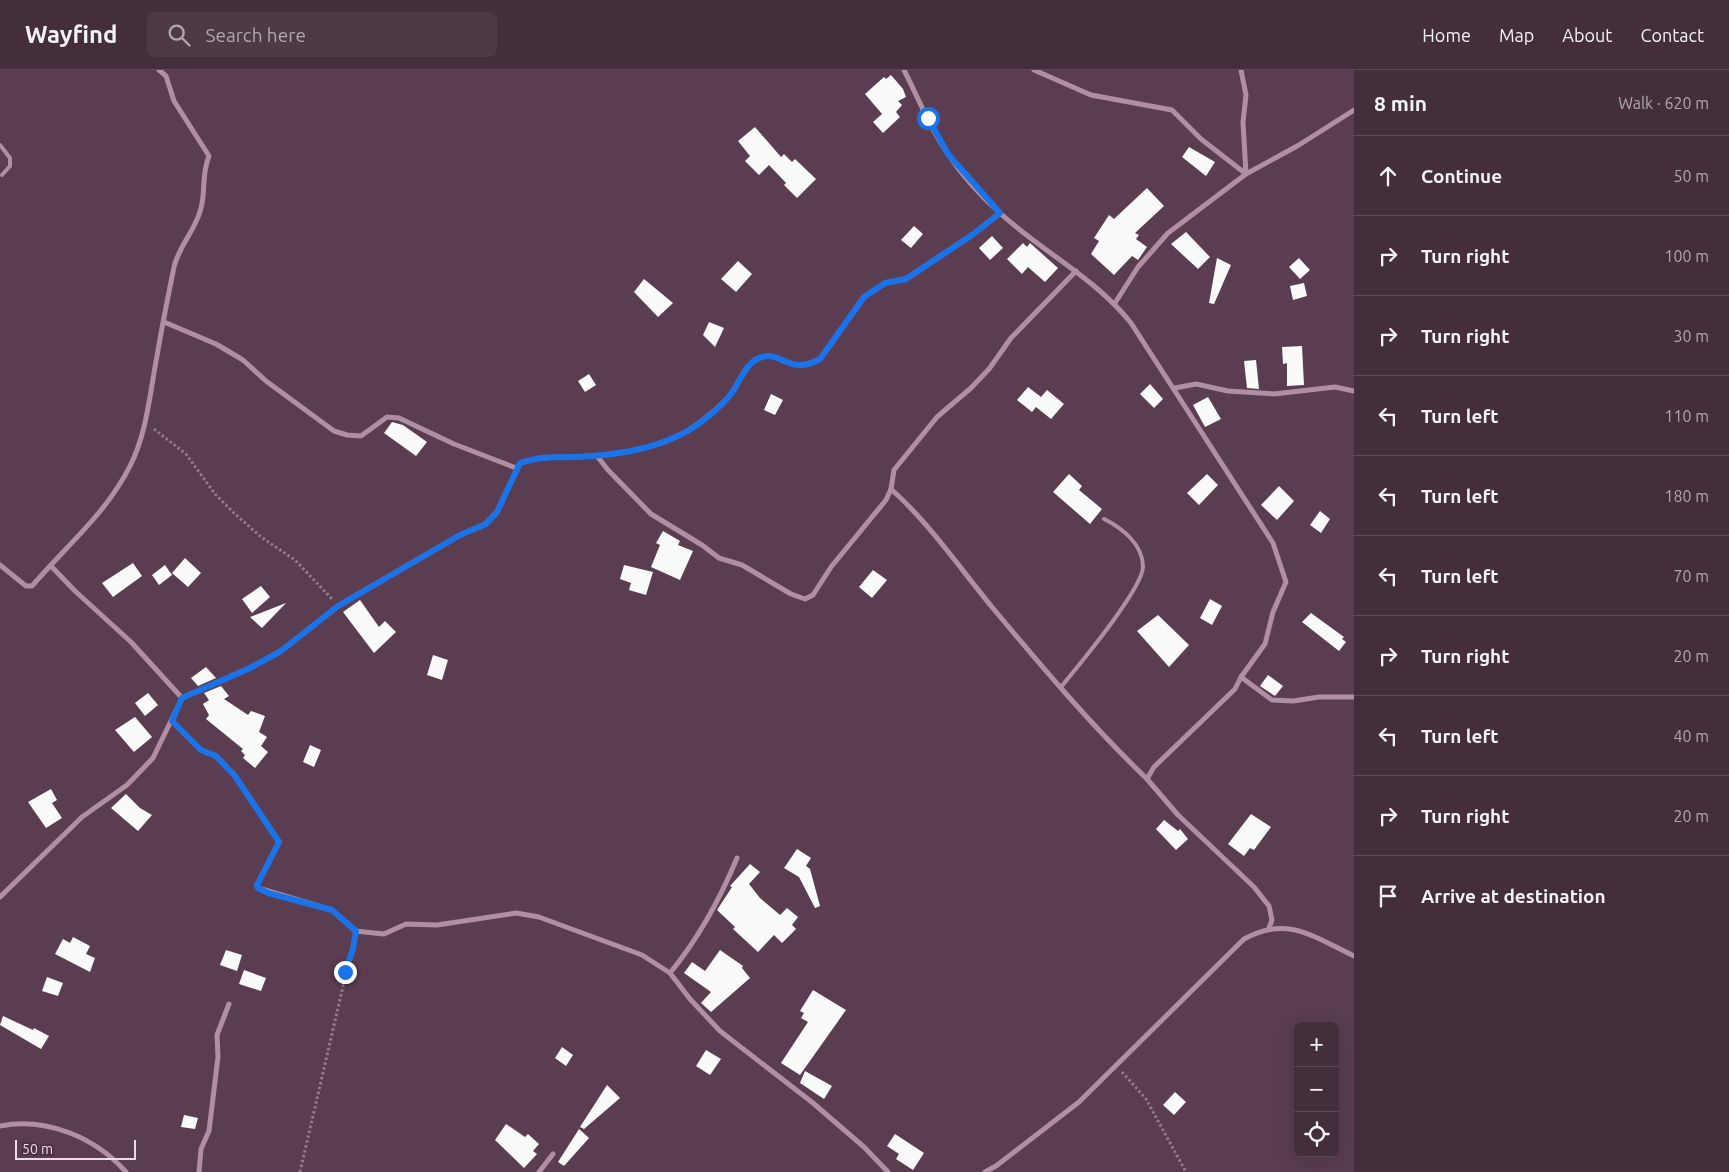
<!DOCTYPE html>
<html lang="en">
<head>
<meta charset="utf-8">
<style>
  :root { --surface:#442e3c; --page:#4e3a47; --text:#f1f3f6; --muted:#afa8af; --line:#5c4a56 }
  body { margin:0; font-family:Ubuntu,sans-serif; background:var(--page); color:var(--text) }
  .controls { position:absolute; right:15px; bottom:15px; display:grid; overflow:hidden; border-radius:8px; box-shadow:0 5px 20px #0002 }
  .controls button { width:45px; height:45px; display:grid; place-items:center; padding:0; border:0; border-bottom:1px solid var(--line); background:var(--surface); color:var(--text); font:25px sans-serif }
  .scale { position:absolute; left:15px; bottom:12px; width:121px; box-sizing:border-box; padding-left:5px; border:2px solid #eddbe6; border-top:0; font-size:14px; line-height:18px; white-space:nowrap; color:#eddbe6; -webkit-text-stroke:4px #4f3245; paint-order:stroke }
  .stop { position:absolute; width:15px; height:15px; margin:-11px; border:4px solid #1a73e8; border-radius:50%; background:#fff }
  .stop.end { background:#1a73e8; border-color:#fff; box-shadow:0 1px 5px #0008 }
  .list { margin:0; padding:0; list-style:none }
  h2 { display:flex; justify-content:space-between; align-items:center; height:65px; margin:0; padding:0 20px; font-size:21px }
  h2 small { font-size:16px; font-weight:400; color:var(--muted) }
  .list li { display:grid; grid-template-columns:32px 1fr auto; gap:15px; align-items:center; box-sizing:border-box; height:80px; padding:0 20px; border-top:1px solid var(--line) }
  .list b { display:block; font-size:19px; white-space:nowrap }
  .list em { font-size:16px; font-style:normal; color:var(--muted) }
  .icon { flex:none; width:28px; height:28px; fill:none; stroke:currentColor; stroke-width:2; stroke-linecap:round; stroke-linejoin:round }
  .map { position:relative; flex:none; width:1354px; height:1102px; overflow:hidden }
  header { display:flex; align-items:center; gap:30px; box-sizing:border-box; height:70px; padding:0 25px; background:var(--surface); border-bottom:1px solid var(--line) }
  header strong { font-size:24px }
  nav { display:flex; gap:28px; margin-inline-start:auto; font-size:18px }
  .search { width:350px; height:45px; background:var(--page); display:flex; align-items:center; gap:12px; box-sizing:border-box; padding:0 18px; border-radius:8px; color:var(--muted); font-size:19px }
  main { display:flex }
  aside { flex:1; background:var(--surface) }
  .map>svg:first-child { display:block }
  .building { fill:#fafafa }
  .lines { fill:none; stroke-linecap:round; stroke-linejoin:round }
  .path { stroke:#947c8c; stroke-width:3; stroke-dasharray:2.5 2.5; stroke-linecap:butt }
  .service { stroke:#b08ea4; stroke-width:4 }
  .minor { stroke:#b08ea4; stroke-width:5 }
  .route { stroke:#1a73e8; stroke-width:6 }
</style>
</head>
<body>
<header>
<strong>Wayfind</strong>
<div class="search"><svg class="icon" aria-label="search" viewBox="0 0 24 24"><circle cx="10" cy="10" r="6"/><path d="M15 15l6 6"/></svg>Search here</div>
<nav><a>Home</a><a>Map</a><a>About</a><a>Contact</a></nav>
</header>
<main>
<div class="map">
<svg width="1354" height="1102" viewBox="0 0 1354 1102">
  <rect width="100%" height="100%" fill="#5a3d50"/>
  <g class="building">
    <path d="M891 5 903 19 906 27 898 31 902 35 896 42 900 47 883 63 873 52 882 44 865 24 884 7 886 9Z"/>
    <path d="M755 57 781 87 784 84 792 92 795 89 816 109 797 128 784 115 786 113 769 95 759 105 745 91 750 86 738 71Z"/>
    <path d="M1189 77 1215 92 1206 106 1182 87Z"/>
    <path d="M1147 118 1164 136 1135 163 1139 165 1136 169 1147 177 1138 190 1132 186 1114 205 1091 184 1099 171 1094 168 1109 145 1114 149Z"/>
    <path d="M914 156 923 164 911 178 901 170Z"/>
    <path d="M1186 162 1210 187 1198 199 1171 174Z"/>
    <path d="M992 166 1003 178 990 190 979 178Z"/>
    <path d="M1023 173 1027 177 1030 173 1058 198 1045 212 1028 197 1022 204 1007 189Z"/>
    <path d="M1217 188 1231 195 1214 234 1209 233Z"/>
    <path d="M1299 188 1310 200 1300 209 1289 197Z"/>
    <path d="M738 191 752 204 736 222 721 209Z"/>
    <path d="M644 209 673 233 658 247 634 222Z"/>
    <path d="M1304 213 1307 226 1293 230 1290 216Z"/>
    <path d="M709 252 724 258 715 277 703 265Z"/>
    <path d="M1302 276 1304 315 1287 316V293L1283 294 1282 277Z"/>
    <path d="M1256 290 1259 319 1247 318 1244 291Z"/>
    <path d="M589 304 596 315 585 322 578 311Z"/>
    <path d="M1150 314 1163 329 1154 338 1140 324Z"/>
    <path d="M1028 317 1041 327 1047 320 1064 334 1051 349 1036 337 1032 342 1017 330Z"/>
    <path d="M771 324 783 330 775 345 764 340Z"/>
    <path d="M1208 327 1221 349 1205 357 1193 335Z"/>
    <path d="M392 352 403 355 427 372 416 386 384 363Z"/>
    <path d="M1069 404 1082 416 1079 420 1102 439 1090 454 1053 422Z"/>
    <path d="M1207 404 1218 415 1199 435 1187 423Z"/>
    <path d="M1279 416 1294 431 1277 450 1261 435Z"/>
    <path d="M1320 441 1330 449 1321 463 1310 455Z"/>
    <path d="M663 461 680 471 678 475 693 481 680 510 651 497 660 475 656 473Z"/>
    <path d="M185 488 201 503 188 517 172 503Z"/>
    <path d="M133 493 142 506 113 527 102 513Z"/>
    <path d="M165 495 172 505 159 515 152 505Z"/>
    <path d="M624 495 653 502 646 525 629 520 631 513 620 509Z"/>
    <path d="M873 500 887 510 872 528 859 517Z"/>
    <path d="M261 516 270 527 252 543 242 529Z"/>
    <path d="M1210 529 1222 536 1212 555 1200 548Z"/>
    <path d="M360 530 379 557 385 551 396 562 374 583 343 542Z"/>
    <path d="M286 533 262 558 250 547Z"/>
    <path d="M1311 543 1344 567 1342 569 1346 572 1339 581 1302 552Z"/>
    <path d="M1158 545 1189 575 1169 597 1137 561Z"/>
    <path d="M433 585 448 590 442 610 427 605Z"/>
    <path d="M206 597 216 608 198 616 191 608Z"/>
    <path d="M1268 605 1283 616 1275 626 1260 616Z"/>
    <path d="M221 616 229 626 224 629 248 645 251 641 265 646 259 662 267 667 261 676 268 682 255 698 243 688 245 685 241 681 243 679 206 649 209 645 203 634 209 630 204 623Z"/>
    <path d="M148 623 158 635 145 646 135 633Z"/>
    <path d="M135 647 152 667 134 682 115 660Z"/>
    <path d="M310 675 321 680 314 697 303 692Z"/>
    <path d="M51 719 57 730 52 733 62 748 46 758 28 732Z"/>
    <path d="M126 724 140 738 152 745 138 761 111 738Z"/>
    <path d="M1251 744 1271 757 1254 780 1250 778 1244 786 1228 774Z"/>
    <path d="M1164 750 1178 761 1180 759 1188 769 1176 780 1156 759Z"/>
    <path d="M797 779 811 788 806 796 810 799 820 836 815 838 799 807 784 798Z"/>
    <path d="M750 794 760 802 749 814 760 828 780 845 787 838 798 847 792 855 796 859 782 873 774 865 758 882 733 859 735 857 717 840 732 817 730 816Z"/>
    <path d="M73 867 90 876 86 884 95 888 90 902 55 884 63 869 70 873Z"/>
    <path d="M226 880 242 885 237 901 220 895Z"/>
    <path d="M720 880 743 896 742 898 750 908 711 942 701 933 711 922 684 903 692 892 705 901Z"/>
    <path d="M244 900 266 908 261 921 239 914Z"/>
    <path d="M47 907 63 913 58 926 42 921Z"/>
    <path d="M813 920 846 940 800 1005 781 993 808 952 801 948 804 943 800 941Z"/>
    <path d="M3 946 33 960 34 958 49 966 41 979 0 955Z"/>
    <path d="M562 977 573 985 566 996 555 988Z"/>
    <path d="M706 980 721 989 710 1005 696 996Z"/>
    <path d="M805 1001 832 1016 824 1029 800 1013Z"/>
    <path d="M607 1015 620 1028 584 1059 580 1057Z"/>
    <path d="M1175 1022 1186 1032 1174 1045 1163 1035Z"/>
    <path d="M184 1045 198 1048 195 1059 181 1057Z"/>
    <path d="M506 1054 525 1067 528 1064 539 1074 533 1081 537 1084 524 1098 495 1070Z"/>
    <path d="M579 1059 589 1068 564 1096 558 1092Z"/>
    <path d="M895 1064 924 1083 913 1100 896 1089 899 1084 887 1076Z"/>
  </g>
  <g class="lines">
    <g class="path">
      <path d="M154 359 186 384 215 424 234 443 261 467 295 490 333 530"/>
      <path d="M1122 1002 1146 1029 1186 1102"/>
      <path d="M300 1102 354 869"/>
    </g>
    <g class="service">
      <path d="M0 75 10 88V96L2 105"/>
      <path d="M1061 617C1078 596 1142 520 1143 497 1143 474 1122 458 1104 449"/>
    </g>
    <g class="minor">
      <path d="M904 0C918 27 930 59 948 84 962 105 982 127 1001 144 1043 182 1095 208 1131 253L1273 473 1286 512 1273 542 1265 574 1241 607 1235 619 1154 697 1147 709 1178 745 1254 817 1269 836 1272 850 1269 858"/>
      <path d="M1034 0 1091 25 1172 40 1201 69 1246 104 1243 52 1246 25 1241 0"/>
      <path d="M1115 233 1138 197 1168 163 1246 104 1299 75 1354 40"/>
      <path d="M164 252 216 274 243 290 266 311 334 361 347 365 361 366 387 347 399 348 454 374 516 398"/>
      <path d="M1175 318 1196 314 1228 321 1274 324 1335 317 1354 321"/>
      <path d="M597 386 608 400 651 444 702 475 719 488 742 495 791 524 805 529 813 525 831 497 886 430 891 419 894 400 937 347 971 318 989 299 1011 268 1076 201"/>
      <path d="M891 419C930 454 959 497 992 537 1041 596 1092 656 1147 709"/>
      <path d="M0 495 26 516H32C65 477 106 444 130 396 147 363 150 322 157 286 162 256 168 227 174 197 179 175 196 160 201 138 206 120 201 106 209 86L174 31 166 6 159 0"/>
      <path d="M51 496 75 521 131 572 182 628"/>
      <path d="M1241 607 1272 630 1293 631 1319 627H1354"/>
      <path d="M172 651 201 680 216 686 235 706 279 772 257 815 258 818 332 840 355 861 384 864 406 854 437 855 516 843 539 847 642 885 670 903 690 929 720 961 813 1033 864 1077 888 1102"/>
      <path d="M0 827 82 747 127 715 153 688 182 628 250 598 281 581 338 536 460 465 485 454 497 442 520 393C544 385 553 388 576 387 613 385 647 381 680 365 695 358 720 337 731 324 740 312 746 291 762 287 782 281 790 306 820 289L864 227 885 213 906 209 972 165 1000 143"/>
      <path d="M670 903C698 869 720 829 737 788"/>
      <path d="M0 1056C46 1047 95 1067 126 1102"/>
      <path d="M199 1102 201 1079 209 1061 218 987 217 965 229 934"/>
      <path d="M539 1102 553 1084"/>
      <path d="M985 1102 996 1096 1079 1032 1244 869C1287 845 1314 867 1354 886"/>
    </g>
  </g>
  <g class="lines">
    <path class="route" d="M345 902 353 879 356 861 332 840 268 823 258 818 257 815 279 772 235 706 216 686 201 680 172 651 182 628 250 598 281 581 338 536 460 465 486 454 497 442 520 393C544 385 553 388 576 387 613 385 647 381 680 365 697 357 719 339 731 324 740 312 746 291 762 287 782 281 789 306 820 289L864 227 885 213 906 209 972 165 1000 143 948 84 928 48"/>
  </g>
</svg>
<div class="controls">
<button>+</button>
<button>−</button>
<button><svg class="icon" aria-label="locate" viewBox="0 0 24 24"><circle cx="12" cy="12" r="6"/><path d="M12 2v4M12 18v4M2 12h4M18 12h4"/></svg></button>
</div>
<div class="scale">50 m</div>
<div class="stop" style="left:928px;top:48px"></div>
<div class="stop end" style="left:345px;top:902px"></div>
</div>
<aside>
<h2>8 min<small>Walk · 620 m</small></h2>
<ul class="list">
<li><svg class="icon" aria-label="ahead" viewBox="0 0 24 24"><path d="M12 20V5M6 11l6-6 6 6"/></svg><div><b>Continue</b></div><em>50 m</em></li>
<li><svg class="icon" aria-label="right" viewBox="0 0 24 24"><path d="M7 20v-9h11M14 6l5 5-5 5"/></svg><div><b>Turn right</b></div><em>100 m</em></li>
<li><svg class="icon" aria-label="right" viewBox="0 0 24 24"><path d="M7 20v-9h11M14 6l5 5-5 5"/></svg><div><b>Turn right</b></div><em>30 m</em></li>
<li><svg class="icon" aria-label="left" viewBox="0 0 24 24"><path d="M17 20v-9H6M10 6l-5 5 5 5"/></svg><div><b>Turn left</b></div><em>110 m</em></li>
<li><svg class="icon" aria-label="left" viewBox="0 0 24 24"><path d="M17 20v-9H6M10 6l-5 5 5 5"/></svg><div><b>Turn left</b></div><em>180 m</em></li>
<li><svg class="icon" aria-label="left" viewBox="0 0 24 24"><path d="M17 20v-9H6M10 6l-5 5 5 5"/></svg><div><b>Turn left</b></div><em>70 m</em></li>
<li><svg class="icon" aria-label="right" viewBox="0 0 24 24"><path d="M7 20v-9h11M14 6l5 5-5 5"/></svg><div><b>Turn right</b></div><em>20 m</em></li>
<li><svg class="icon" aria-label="left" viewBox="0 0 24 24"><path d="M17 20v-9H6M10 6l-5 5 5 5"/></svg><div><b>Turn left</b></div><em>40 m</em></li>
<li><svg class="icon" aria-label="right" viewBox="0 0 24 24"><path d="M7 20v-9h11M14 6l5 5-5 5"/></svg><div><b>Turn right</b></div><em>20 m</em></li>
<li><svg class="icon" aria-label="arrive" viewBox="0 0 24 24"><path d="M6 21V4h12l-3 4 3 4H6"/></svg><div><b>Arrive at destination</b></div></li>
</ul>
</aside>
</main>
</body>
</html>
